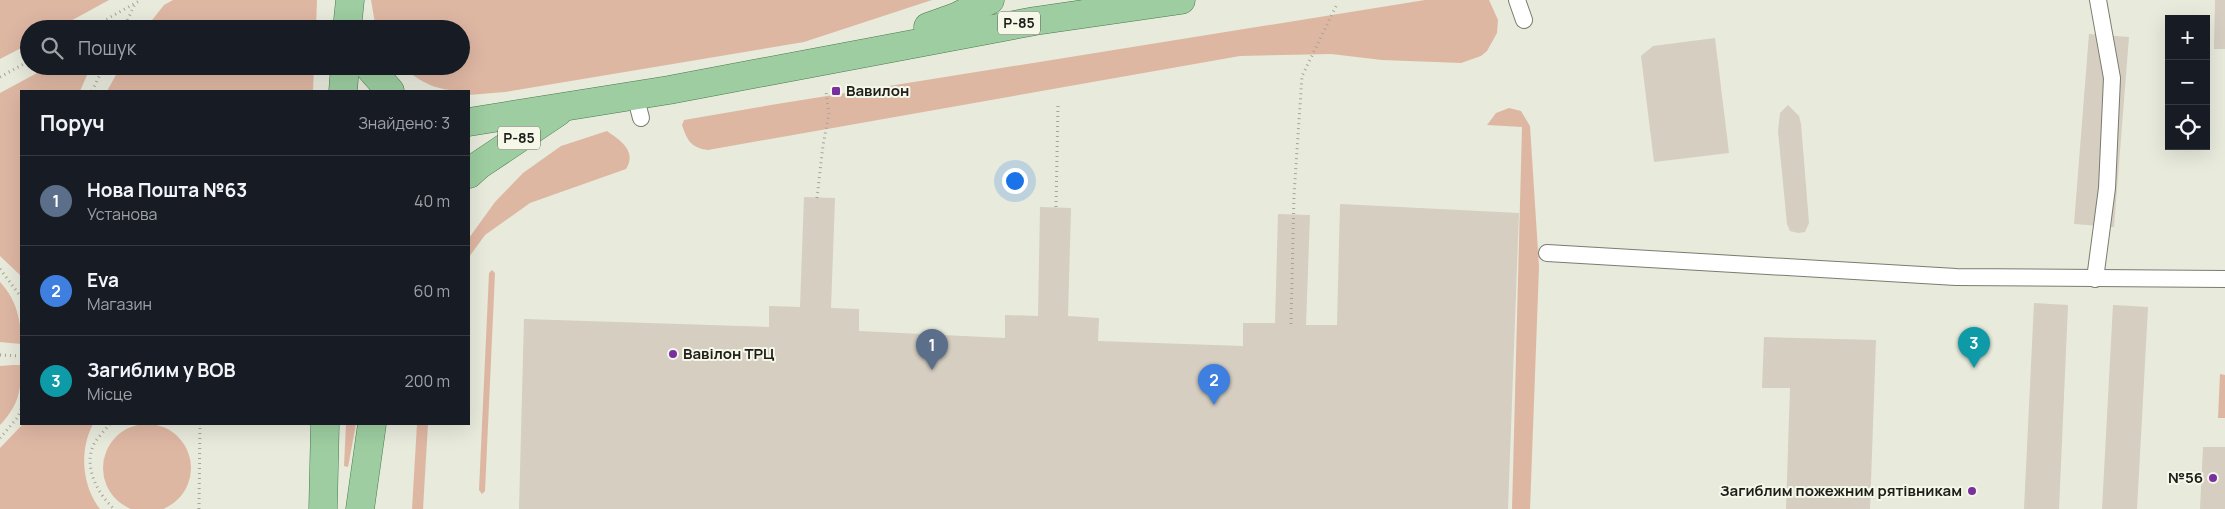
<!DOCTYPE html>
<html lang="uk">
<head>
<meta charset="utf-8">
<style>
  :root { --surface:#171b24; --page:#20242c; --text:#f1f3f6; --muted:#9ea1a6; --line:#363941; --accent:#8c9099 }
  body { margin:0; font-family:Manrope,sans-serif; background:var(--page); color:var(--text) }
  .controls { position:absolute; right:15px; top:15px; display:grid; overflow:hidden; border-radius:0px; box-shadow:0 5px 20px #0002 }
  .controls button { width:45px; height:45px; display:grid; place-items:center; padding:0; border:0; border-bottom:1px solid var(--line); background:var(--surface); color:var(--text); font:25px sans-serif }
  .you { position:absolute; left:1014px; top:180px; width:18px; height:18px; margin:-12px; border:4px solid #fff; border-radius:50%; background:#1a73e8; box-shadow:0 0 0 8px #1a73e833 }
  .badge { display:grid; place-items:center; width:32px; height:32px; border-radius:50%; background:var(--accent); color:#fff; font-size:16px; font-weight:700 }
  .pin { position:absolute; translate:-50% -41px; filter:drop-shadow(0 1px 2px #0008) }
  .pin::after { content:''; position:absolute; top:26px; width:18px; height:15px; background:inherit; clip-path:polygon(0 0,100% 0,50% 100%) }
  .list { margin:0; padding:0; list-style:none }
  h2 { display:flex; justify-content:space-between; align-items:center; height:65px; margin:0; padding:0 20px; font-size:21px }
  h2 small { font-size:16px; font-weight:400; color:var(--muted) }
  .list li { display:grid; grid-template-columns:32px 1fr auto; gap:15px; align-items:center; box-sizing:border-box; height:90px; padding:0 20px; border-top:1px solid var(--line) }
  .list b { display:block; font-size:19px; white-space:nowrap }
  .list p { margin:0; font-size:16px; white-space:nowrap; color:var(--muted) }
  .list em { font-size:16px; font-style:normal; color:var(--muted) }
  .icon { flex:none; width:28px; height:28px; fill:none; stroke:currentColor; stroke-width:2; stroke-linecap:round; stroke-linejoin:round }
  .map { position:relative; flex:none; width:2225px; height:509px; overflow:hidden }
  .search { position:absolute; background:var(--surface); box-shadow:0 5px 20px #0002; left:20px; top:20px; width:450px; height:55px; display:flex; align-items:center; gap:12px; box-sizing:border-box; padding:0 18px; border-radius:28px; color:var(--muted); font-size:19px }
  .panel { position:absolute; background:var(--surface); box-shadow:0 5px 20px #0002; left:20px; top:90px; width:450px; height:335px; border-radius:0px }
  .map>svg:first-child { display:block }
  .green { fill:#deb7a3 }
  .building { fill:#d5cec1 }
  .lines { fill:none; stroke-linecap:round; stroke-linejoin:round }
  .service-casing { stroke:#7a7c6f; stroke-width:18 }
  .primary-casing { stroke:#467b49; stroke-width:29 }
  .path { stroke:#a3a59a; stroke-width:3; stroke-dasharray:1 4; stroke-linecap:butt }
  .service { stroke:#fff; stroke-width:16 }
  .primary { stroke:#9dcda1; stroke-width:28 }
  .poi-dot { fill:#7a2fa1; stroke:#f5f7e9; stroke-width:2 }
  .labels { text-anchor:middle; stroke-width:4; stroke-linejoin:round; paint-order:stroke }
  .shield { fill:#f5f7e9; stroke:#5e6058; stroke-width:1 }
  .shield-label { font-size:14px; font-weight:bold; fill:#1e1f1a }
  .poi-label { font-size:15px; font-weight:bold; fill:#1e1f1a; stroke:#f5f7e9; text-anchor:start }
</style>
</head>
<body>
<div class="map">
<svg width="2225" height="509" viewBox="0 0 2225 509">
  <rect width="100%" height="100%" fill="#e8eadc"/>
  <g class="green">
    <path d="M0 0H109L56 29H29V44L0 59Z"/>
    <path d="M173 0H317L316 29H145L164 5Z"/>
    <path d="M371 0H932L804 42 505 92 469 95V91C436 91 426 85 400 66H461V29H376Z"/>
    <path d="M1425 0H1489L1498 20 1497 33 1487 51 1481 56 1461 63 1382 60 1331 54 1240 56 708 150C691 148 687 140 682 125L684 120 777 104Z"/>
    <path d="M50 66H91L80 91H21V276L0 256V93Z"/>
    <path d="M121 66H314L313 91H107Z"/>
    <path d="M1509 108 1521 111 1530 126 1539 267 1530 509H1512L1522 127 1487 125 1496 113Z"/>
    <path d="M607 131C621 141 637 151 626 169L530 203 485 235 469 257V238L495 202 523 173 561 146Z"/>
    <path d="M492 270 495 273 485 491 482 494 479 490 489 273Z"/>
    <path d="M0 282C17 300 21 321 21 344L0 342Z"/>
    <path d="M13 365H21C21 392 19 404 0 425V366Z"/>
    <path d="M2220 374 2225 375V418H2218Z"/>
    <path d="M23 424H93C79 450 82 486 100 509H0V448Z"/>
    <path d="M346 424H356L348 467 344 466Z"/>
    <path d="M417 424H428L423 509H412Z"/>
    <circle cx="147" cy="468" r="44"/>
  </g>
  <g class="building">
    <path d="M2215 0H2225V49H2214Z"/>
    <path d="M2089 34 2129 37 2114 227 2074 224Z"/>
    <path d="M1715 38 1729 153 1654 162 1641 56 1653 46Z"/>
    <path d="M1788 105 1799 116 1801 124 1809 223 1805 232 1798 233 1790 231 1787 224 1778 131 1780 113Z"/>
    <path d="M804 197 835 198 831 308 859 309V331L1005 338V315L1038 316 1040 207 1071 208 1068 316 1099 318 1098 341 1243 346V323H1275L1278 214 1310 215 1306 325H1337L1340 204 1519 213 1508 509H519L524 319 769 327V306L800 307Z"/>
    <path d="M2034 303 2068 305 2059 509H2024Z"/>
    <path d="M2113 305 2148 307 2137 509H2102Z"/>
    <path d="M1764 337 1876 340 1870 509H1786L1790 388H1762Z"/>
    <path d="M2203 447H2225V509H2200Z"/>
  </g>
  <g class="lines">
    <defs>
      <g id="service">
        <path d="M1517 0 1524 20"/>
        <path d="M635 95 641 118"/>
        <path d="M1547 253 1956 277 2225 279"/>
        <path d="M2095 279 2107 188 2112 78 2098 0"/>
      </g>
      <g id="primary">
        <path d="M928 27 956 17 990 0"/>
        <path d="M347 29 350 0"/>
        <path d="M368 66 390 91"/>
        <path d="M343 91 345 66"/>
        <path d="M469 122 669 90 1035 21 1181 0"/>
        <path d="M469 174 479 165 558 112"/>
        <path d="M323 509 325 424"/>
        <path d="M360 509 372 424"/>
      </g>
    </defs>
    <use href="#service" class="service-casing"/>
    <use href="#primary" class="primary-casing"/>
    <g class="path">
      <path d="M89 29 141 0"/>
      <path d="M123 29 135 4"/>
      <path d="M0 77 29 61"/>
      <path d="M92 91 104 66"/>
      <path d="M817 198 823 145 829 114 826 92"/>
      <path d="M1056 207 1058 105"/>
      <path d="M0 269 21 297"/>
      <path d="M1291 324 1294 195 1302 76 1336 6"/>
      <path d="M0 355 21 356"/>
      <path d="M110 424C105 430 99 436 95 442 82 465 97 493 114 509"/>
      <path d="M0 438 18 417 21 409"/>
      <path d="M199 509 200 424"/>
    </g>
    <use href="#service" class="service"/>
    <use href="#primary" class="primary"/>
  </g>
  <g class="poi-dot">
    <rect x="831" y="86" width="10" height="10" rx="2.5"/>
    <circle cx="673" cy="354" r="5"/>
    <circle cx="2213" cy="478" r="5"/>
    <circle cx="1972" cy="491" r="5"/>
  </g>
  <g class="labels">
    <g class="shield">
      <rect x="998" y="11.5" width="42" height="23" rx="4"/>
      <rect x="498" y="126.5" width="42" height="23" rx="4"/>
    </g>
    <g class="shield-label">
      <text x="1019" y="28">Р-85</text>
      <text x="519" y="143">Р-85</text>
    </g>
    <g class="poi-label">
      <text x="846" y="96">Вавилон</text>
      <text x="683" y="359">Вавілон ТРЦ</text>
      <text x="2203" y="483" text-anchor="end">№56</text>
      <text x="1962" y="496" text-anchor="end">Загиблим пожежним рятiвникам</text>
    </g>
  </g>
</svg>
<div class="controls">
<button>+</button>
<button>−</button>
<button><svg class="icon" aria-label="locate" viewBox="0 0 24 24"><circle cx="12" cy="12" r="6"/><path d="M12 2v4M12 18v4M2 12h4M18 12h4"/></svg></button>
</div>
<div class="you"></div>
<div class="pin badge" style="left:932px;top:370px;background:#5c6f8a">1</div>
<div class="pin badge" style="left:1214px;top:405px;background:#3f7fe0">2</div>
<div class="pin badge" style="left:1974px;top:368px;background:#0f9aa8">3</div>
<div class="search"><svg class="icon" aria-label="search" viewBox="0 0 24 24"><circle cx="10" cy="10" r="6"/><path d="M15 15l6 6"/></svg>Пошук</div>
<section class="panel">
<h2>Поруч<small>Знайдено: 3</small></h2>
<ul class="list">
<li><span class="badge" style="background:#5c6f8a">1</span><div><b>Нова Пошта №63</b><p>Установа</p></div><em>40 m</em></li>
<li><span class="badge" style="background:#3f7fe0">2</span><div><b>Eva</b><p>Магазин</p></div><em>60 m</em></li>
<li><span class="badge" style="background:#0f9aa8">3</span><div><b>Загиблим у ВОВ</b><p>Місце</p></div><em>200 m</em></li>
</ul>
</section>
</div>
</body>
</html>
